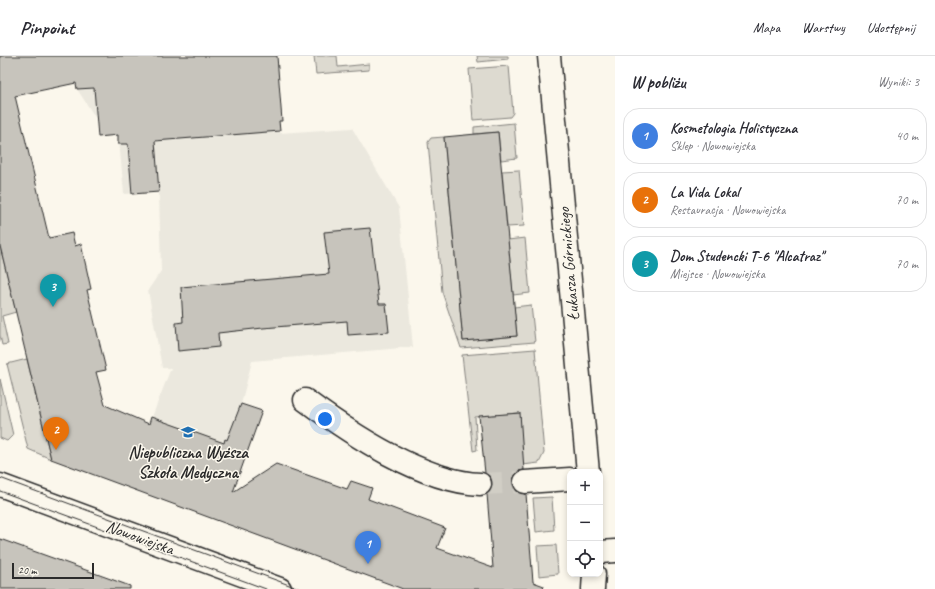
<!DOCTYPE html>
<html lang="pl">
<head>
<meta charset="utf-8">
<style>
  :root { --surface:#fff; --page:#f2f2f3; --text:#2b2b33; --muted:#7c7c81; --line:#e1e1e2; --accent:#2563eb }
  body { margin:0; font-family:Caveat,sans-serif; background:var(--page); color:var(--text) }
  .controls { position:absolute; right:12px; bottom:12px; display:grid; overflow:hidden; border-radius:8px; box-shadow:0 2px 6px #0003 }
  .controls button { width:36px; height:36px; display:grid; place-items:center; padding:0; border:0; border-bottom:1px solid var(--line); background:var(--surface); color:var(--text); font:20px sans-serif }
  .scale { position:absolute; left:12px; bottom:10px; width:82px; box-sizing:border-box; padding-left:4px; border:2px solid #2b2b2b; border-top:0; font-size:11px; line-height:14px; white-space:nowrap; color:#2b2b2b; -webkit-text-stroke:3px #fbf7ec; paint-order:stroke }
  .you { position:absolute; left:325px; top:363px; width:14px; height:14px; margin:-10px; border:3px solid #fff; border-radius:50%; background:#1a73e8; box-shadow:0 0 0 6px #1a73e833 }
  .badge { display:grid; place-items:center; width:26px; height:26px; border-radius:50%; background:var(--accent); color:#fff; font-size:13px; font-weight:700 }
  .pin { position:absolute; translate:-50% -33px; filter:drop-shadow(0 1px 2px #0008) }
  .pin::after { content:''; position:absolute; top:21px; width:14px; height:12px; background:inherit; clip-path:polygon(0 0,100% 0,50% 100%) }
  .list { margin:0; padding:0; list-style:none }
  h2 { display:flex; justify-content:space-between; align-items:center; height:52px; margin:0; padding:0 16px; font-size:17px }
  h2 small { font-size:13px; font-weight:400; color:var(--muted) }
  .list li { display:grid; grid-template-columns:26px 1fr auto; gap:12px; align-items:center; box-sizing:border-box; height:56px; margin:0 8px 8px; padding:0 8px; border:1px solid var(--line); border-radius:16px }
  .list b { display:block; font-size:15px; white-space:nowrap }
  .list p { margin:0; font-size:13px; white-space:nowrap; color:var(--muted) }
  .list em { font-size:13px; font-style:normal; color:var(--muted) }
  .icon { flex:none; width:22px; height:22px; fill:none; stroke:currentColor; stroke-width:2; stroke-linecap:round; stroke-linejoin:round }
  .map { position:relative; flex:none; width:615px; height:533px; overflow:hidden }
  header { display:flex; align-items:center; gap:24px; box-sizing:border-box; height:56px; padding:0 20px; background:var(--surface); border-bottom:1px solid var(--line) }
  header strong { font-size:19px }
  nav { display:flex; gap:22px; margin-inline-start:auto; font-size:14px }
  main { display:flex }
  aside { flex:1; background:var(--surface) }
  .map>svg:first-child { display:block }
  .built { fill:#ebe8de }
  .green { fill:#dddad0; stroke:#84827e }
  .building { fill:#c7c4bc; stroke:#2b2b2b }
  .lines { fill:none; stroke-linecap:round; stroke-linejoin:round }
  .minor-tunnel { stroke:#d1cec5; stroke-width:22; stroke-dasharray:22 11; stroke-linecap:butt }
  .minor-casing { stroke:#2b2b2b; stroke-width:25 }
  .minor { stroke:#fbf7ec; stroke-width:22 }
  .tram { stroke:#2b2b2b; stroke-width:1 }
  .labels { text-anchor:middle; stroke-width:3; stroke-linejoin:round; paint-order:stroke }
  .street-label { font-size:17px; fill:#2b2b2b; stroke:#fbf7ec }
  .poi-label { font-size:17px; font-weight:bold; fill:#2b2b2b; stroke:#fbf7ec }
</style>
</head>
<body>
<header>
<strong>Pinpoint</strong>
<nav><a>Mapa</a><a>Warstwy</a><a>Udostępnij</a></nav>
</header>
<main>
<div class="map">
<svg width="615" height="533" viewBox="0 0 615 533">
  <rect width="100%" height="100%" fill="#fbf7ec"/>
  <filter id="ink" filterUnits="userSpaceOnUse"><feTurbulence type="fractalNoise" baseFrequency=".025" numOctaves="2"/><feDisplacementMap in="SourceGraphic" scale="8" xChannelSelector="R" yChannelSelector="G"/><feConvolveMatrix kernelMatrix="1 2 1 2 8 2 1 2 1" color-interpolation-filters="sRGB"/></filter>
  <g filter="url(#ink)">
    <path class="built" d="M74 0 278 50 280 77 352 72 399 152 413 291 252 305 241 348 200 457 125 431 171 312H162L148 234 161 215 159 136 124 138 117 63 97 64 77 33Z"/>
    <g class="green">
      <path d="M314 0H337L338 11 369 8V14L316 18Z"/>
      <path d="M477 0H508V3L478 6Z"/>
      <path d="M509 10 513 57 510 61 473 64 469 13Z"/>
      <path d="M514 67 517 102 501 104 498 76 474 78V71Z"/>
      <path d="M444 81 463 285 517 280 514 251 531 249 535 286 461 292 442 236 428 86 431 82Z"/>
      <path d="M519 114 524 170 507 171 502 115Z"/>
      <path d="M525 182 530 237 513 239 508 184Z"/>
      <path d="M0 190 16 256 2 260 8 288 2 289 0 279Z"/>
      <path d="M535 293 544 397 539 407 523 409 519 357 475 361 477 394 473 395 462 299Z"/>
      <path d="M27 303 51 403 28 393 7 308Z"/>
      <path d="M0 323 13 379 7 385 0 382Z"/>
      <path d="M552 441 554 474 536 476 533 442Z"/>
      <path d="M556 489 558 518 539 520 537 490Z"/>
    </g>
    <g class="building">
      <path d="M0 0H277L282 65H279L280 75 155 85 159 136 132 138 128 88H118V79L98 81 94 32 77 33 76 27 15 40 49 182 72 177 75 190 81 188 91 233 87 234 106 314 96 316 105 349 149 368 151 361 224 387 225 383 227 384 241 348 262 355 233 436 276 408 347 433 351 425 372 432 368 443 445 472 437 492 493 512 487 438 492 429 491 423 485 417 479 360 520 357 524 414 518 415 514 420 513 427 514 433 519 437 526 438 533 526 544 530 543 533H403L51 403 0 190Z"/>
      <path d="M498 76 517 280 463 285 444 81Z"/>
      <path d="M370 172 379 248H386L389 276 348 279 347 265 263 272 218 277 219 291 178 295 176 267 183 266 181 231 329 218 324 176Z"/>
      <path d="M0 483 130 530V533H0Z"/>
    </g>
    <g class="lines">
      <path class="minor-tunnel" d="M480 428 525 426"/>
      <defs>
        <g id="minor">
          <path d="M549 0 588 416"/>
          <path d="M305 344C351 378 421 425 480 428"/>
          <path d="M525 426 570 423"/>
          <path d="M0 429 280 533"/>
          <path d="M600 496 615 495"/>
          <path d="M593 533 594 518"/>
        </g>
      </defs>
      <use href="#minor" class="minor-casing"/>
      <use href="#minor" class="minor"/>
      <g class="tram">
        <path d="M0 422 300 533"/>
        <path d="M0 435 266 533"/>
      </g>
    </g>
  </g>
  <defs>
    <symbol id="university-bare" viewBox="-9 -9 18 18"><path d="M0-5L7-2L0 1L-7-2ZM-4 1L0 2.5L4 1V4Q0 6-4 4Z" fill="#1f6fb2" stroke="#fbf7ec" stroke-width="2.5" paint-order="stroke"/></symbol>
  </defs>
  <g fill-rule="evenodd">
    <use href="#university-bare" x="178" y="366" width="20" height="20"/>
  </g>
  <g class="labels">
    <g class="street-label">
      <text transform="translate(568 208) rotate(-95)" y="6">Łukasza Górnickiego</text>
      <text transform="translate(140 481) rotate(20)" y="6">Nowowiejska</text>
    </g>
    <g class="poi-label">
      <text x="188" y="402">Niepubliczna Wyższa<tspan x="188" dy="20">Szkoła Medyczna</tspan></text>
    </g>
  </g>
</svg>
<div class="controls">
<button>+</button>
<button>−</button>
<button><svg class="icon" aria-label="locate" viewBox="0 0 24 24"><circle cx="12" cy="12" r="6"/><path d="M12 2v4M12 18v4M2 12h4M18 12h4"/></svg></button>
</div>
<div class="scale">20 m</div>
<div class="you"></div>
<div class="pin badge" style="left:368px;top:508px;background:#3f7fe0">1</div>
<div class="pin badge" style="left:56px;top:394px;background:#e8710a">2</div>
<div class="pin badge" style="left:53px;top:251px;background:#0f9aa8">3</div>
</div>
<aside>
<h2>W pobliżu<small>Wyniki: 3</small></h2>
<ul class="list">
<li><span class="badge" style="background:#3f7fe0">1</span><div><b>Kosmetologia Holistyczna</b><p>Sklep · Nowowiejska</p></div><em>40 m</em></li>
<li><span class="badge" style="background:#e8710a">2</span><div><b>La Vida Lokal</b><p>Restauracja · Nowowiejska</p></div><em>70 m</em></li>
<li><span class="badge" style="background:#0f9aa8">3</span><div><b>Dom Studencki T-6 &quot;Alcatraz&quot;</b><p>Miejsce · Nowowiejska</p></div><em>70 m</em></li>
</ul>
</aside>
</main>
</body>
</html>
